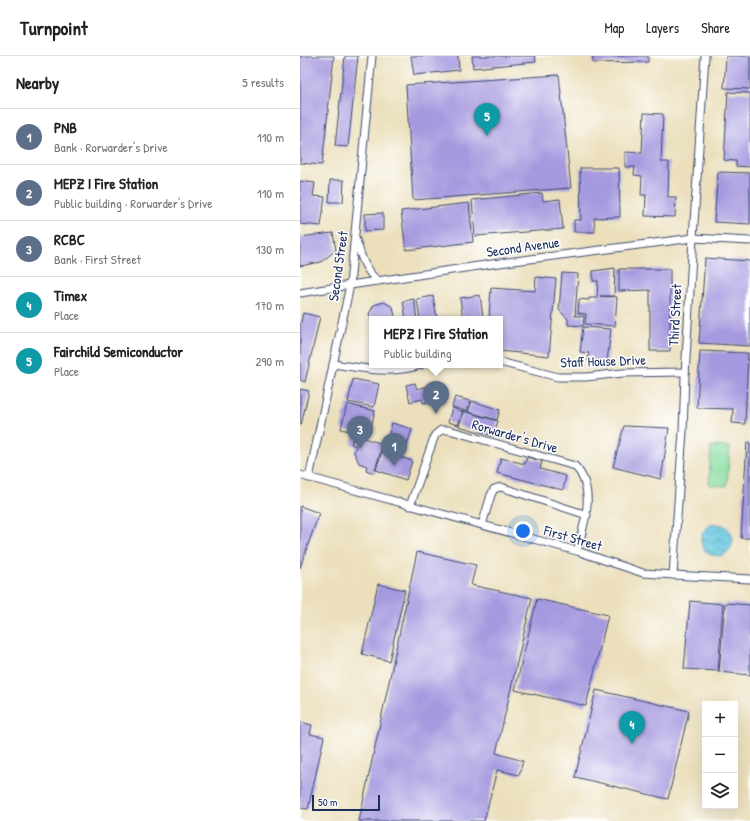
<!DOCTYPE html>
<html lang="en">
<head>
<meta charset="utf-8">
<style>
  :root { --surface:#fff; --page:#f2f2f2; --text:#222; --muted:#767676; --line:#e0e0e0; --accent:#1a73e8 }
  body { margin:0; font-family:"Patrick Hand",sans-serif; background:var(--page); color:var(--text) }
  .controls { position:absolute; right:12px; bottom:12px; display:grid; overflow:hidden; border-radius:0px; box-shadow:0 4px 16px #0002 }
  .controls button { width:36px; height:36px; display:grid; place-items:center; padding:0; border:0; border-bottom:1px solid var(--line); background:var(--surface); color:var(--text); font:20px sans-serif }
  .scale { position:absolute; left:12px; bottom:10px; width:68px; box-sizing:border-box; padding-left:4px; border:2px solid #1b2f5e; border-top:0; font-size:11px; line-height:14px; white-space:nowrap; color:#1b2f5e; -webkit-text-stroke:3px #fff; paint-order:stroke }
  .you { position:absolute; left:223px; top:475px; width:14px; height:14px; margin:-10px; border:3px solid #fff; border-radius:50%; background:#1a73e8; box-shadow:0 0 0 6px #1a73e833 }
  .badge { display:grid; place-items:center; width:26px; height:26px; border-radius:50%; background:var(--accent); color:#fff; font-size:13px; font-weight:700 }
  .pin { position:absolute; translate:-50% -33px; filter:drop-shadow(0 1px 2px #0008) }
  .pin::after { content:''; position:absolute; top:21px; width:14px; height:12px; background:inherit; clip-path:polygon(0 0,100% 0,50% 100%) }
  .popup { position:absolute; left:69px; top:260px; width:134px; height:52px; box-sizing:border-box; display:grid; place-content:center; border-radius:0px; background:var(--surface); filter:drop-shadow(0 1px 3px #0005); font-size:13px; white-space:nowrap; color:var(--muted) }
  .popup b { font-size:15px; color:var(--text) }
  .popup::after { content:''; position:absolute; left:50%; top:100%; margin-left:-8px; border:8px solid transparent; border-top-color:var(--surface) }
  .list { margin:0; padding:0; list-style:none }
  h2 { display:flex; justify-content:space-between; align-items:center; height:52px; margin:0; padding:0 16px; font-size:17px }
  h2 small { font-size:13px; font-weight:400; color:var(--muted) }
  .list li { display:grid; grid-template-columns:26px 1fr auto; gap:12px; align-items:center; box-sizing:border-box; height:56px; padding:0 16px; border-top:1px solid var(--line) }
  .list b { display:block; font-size:15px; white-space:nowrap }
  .list p { margin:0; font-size:13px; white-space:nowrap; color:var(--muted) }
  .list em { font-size:13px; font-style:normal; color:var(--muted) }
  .icon { flex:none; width:22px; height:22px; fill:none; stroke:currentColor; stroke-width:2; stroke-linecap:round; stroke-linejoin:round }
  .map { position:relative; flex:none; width:450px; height:765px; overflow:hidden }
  header { display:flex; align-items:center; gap:24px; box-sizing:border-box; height:56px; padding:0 20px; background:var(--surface); border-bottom:1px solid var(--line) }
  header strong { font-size:19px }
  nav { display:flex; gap:22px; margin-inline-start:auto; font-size:14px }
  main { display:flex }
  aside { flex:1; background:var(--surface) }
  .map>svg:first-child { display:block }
  .garden { fill:#87dc9f; stroke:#51867e }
  .water { fill:url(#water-waves); stroke:#3e7a9e }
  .building { fill:#a599df }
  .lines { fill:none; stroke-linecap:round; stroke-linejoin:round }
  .minor-casing { stroke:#3a496c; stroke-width:9 }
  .minor { stroke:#fff; stroke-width:7 }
  .labels { text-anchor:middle; stroke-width:3; stroke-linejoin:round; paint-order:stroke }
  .street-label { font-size:14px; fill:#1b2f5e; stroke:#fff }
</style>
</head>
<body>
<header>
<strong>Turnpoint</strong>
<nav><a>Map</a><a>Layers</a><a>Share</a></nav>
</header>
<main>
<aside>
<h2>Nearby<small>5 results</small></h2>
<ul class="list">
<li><span class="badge" style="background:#5c6f8a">1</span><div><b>PNB</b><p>Bank · Rorwarder's Drive</p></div><em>110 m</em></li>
<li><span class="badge" style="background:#5c6f8a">2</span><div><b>MEPZ I Fire Station</b><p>Public building · Rorwarder's Drive</p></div><em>110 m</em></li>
<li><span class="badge" style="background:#5c6f8a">3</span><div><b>RCBC</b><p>Bank · First Street</p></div><em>130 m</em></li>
<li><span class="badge" style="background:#0f9aa8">4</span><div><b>Timex</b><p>Place</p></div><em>170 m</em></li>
<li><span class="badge" style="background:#0f9aa8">5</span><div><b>Fairchild Semiconductor</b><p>Place</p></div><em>290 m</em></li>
</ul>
</aside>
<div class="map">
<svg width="450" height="765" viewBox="0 0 450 765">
  <defs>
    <pattern id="water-waves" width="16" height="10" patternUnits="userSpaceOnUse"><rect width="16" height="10" fill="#61c5df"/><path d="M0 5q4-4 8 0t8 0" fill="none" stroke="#4fa0b8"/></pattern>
  </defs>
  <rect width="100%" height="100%" fill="#fff"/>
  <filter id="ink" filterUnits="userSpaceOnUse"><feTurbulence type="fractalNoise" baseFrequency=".025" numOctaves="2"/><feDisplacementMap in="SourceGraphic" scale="8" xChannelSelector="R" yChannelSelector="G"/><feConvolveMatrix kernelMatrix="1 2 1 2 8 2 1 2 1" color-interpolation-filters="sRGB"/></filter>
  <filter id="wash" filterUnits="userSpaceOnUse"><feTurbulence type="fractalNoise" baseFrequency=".012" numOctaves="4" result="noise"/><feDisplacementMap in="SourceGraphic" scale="16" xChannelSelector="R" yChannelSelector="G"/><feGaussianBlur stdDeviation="0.9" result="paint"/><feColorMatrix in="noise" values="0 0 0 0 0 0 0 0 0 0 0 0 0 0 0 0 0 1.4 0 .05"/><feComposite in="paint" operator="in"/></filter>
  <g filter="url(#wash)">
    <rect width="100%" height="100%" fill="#ebdfbc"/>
    <path class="garden" d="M411 390 430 391 427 430 409 429Z"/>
    <circle class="water" cx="417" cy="484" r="16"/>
    <g id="blocks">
      <g class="building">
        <path d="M0 0H34L22 109 0 107Z"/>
        <path d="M45 0H58L48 91 35 90Z"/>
        <path d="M111 0H158L159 14 114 19Z"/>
        <path d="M172 0H235L236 6 173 12Z"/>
        <path d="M293 0H348V6L293 7Z"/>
        <path d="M426 0H450V33L424 32Z"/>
        <path d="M259 19 271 132 113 144 106 29Z"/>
        <path d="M428 36 450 37V111L436 110V105L424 104Z"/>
        <path d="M344 57 363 58 361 106H369L368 141H376L375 161 345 160 346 139H341L342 120 334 119 335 111H325V96L342 97Z"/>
        <path d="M280 112H319L320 161 294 162 295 176H274V164H281Z"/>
        <path d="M418 116 450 117V168L414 166Z"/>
        <path d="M30 124H44L43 146H29Z"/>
        <path d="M0 125 15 127 13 140 25 141 21 170 0 168Z"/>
        <path d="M242 137 243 145 260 143 263 173 175 180 172 144Z"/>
        <path d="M169 147 173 186 106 194 101 155Z"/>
        <path d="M83 157V174L65 175V158Z"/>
        <path d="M33 177 36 194 21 206 0 210V181Z"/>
        <path d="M405 202 450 205V290L399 287Z"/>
        <path d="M315 212 314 240H300L317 241 315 270 285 268 286 258 278 257 279 243 289 244V242H297L298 225H293V215Z"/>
        <path d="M319 213H370V295H350V234L319 235Z"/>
        <path d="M262 217 278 218 275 260H284L283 270 268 269V263L259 254Z"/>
        <path d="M236 221 256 223 249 300 200 295V263H189L191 232 235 235Z"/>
        <path d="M180 239 183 261 163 263 160 242Z"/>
        <path d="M133 240 137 263H120L117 243Z"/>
        <path d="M114 243 117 263H106L103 245Z"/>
        <path d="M84 246 93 251 95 261 94 263H72V266L69 258 74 249Z"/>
        <path d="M3 257 20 261 5 326 0 324V270Z"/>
        <path d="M283 271 311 273 307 306 288 305 289 297 280 296Z"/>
        <path d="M400 295 448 297 445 368 432 367 433 353 397 352Z"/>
        <path d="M53 323 79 328 74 351 48 346Z"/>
        <path d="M115 327 117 333 132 329 136 344 123 347 122 343 110 346 106 329Z"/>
        <path d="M0 333 9 335 1 369H0Z"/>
        <path d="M155 341 170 345 167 355 152 351Z"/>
        <path d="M172 345 200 354 197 364 168 356Z"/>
        <path d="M47 348 75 355 70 375 64 373 63 378 41 373Z"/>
        <path d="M152 352 163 356 158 369 148 366Z"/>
        <path d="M163 355 198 365 193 380 159 370Z"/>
        <path d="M92 367 112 373 104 398 85 392Z"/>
        <path d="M324 370 369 372 361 423 313 411Z"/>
        <path d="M54 379 83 388 74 417 66 414 67 410 59 407 54 396 56 390 51 388Z"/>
        <path d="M447 386 450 387V482H441Z"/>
        <path d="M82 395 112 405 106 424 76 414Z"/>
        <path d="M227 401 242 405 240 413 266 420 263 434 197 417 201 402 225 408Z"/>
        <path d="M0 450 19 457 0 512Z"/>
        <path d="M117 496 176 509 171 529 232 542 196 697 223 705 219 719 197 714 184 765H59Z"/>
        <path d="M78 528 105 534 89 605 62 598Z"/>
        <path d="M237 543 308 559 286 650 215 634Z"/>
        <path d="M390 545 423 548 418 615 384 613Z"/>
        <path d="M425 547 450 549V619L419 616Z"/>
        <path d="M296 634 389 655 368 743 275 721Z"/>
        <path d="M0 666 12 669 10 678 24 681 8 753 0 752Z"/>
      </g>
    </g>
  </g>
  <g filter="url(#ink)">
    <use href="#blocks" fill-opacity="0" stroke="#3a496c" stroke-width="1"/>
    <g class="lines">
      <defs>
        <g id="minor">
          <path d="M56 184C61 199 64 214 78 225"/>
          <path d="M0 237 50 229 192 208 393 182 450 185"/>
          <path d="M200 306 258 321H286L323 317 385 316"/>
          <path d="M33 308C65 312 89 319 121 309"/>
          <path d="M0 419 277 495 343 517 390 520 450 523"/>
          <path d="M9 422 50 229 72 0"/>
          <path d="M110 450 135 379 141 374H149L275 410C297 434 284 468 277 495"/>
          <path d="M182 469 191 439 194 433 201 431 287 459"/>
          <path d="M373 519 383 375 385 320 393 182 405 0"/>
        </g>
      </defs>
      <use href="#minor" class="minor-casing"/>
      <use href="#minor" class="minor"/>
    </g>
  </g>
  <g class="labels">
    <g class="street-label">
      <text transform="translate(223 191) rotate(-8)" y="5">Second Avenue</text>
      <text transform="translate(38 210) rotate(-82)" y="5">Second Street</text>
      <text transform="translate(375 259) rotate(-87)" y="5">Third Street</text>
      <text transform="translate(303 305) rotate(-2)" y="5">Staff House Drive</text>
      <text transform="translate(215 380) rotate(16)" y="5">Rorwarder's Drive</text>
      <text transform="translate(273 482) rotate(16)" y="5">First Street</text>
    </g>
  </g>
</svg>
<div class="controls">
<button>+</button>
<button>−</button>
<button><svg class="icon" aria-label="layers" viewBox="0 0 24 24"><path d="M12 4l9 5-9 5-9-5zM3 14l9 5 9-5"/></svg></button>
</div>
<div class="scale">50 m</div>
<div class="you"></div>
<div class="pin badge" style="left:94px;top:410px;background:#5c6f8a">1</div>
<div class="pin badge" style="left:136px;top:358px;background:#5c6f8a">2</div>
<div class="popup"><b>MEPZ I Fire Station</b>Public building</div>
<div class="pin badge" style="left:60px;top:393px;background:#5c6f8a">3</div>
<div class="pin badge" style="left:332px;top:688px;background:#0f9aa8">4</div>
<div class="pin badge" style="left:187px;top:80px;background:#0f9aa8">5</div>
</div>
</main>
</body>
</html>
